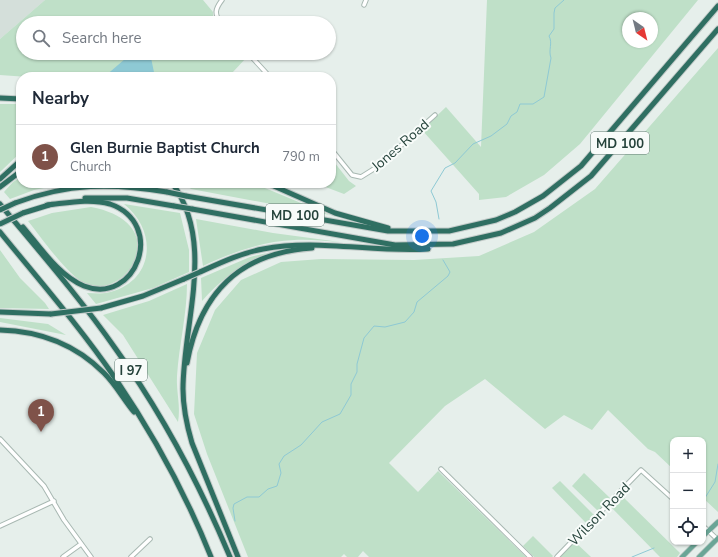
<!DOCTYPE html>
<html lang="en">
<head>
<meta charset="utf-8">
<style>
  :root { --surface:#fff; --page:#f2f2f3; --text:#1f2937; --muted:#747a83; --line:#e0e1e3; --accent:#7f5249 }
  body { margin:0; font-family:"Nunito Sans",sans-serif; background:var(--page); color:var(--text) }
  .controls { position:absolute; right:12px; bottom:12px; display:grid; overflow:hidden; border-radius:8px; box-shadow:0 1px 3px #0004 }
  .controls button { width:36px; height:36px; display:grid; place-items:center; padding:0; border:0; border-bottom:1px solid var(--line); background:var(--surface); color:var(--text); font:20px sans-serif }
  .compass { position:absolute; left:622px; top:12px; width:36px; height:36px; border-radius:50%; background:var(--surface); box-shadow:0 1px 3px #0004; rotate:145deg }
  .you { position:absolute; left:422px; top:236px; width:14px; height:14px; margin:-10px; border:3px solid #fff; border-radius:50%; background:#1a73e8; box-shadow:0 0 0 6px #1a73e833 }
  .badge { display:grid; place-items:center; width:26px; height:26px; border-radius:50%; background:var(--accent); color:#fff; font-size:13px; font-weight:700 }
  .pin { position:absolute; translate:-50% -33px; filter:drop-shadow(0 1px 2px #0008) }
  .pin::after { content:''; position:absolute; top:21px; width:14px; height:12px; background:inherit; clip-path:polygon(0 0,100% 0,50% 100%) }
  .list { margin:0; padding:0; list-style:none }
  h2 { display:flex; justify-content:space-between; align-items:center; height:52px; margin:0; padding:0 16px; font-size:17px }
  h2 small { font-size:13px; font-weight:400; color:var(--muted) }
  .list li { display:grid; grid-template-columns:26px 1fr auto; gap:12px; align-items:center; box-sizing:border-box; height:64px; padding:0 16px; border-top:1px solid var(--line) }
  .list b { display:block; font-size:15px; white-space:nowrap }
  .list p { margin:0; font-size:13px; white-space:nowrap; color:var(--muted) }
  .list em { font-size:13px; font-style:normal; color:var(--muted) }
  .icon { flex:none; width:22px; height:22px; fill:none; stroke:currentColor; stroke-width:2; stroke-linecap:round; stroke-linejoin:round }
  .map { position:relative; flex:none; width:718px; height:557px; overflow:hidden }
  .search { position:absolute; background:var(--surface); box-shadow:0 1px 3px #0004; left:16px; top:16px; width:320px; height:44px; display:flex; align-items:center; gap:10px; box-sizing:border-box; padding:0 14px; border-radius:22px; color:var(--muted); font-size:15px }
  .panel { position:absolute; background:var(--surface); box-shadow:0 1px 3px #0004; left:16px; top:72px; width:320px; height:116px; border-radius:16px }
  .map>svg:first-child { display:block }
  .built { fill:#d4dfda }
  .green { fill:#bfe0c8; fill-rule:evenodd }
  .water { fill:#8ec9d4 }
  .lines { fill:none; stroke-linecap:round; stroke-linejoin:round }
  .stream { stroke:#8ec9d4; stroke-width:1 }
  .minor-casing { stroke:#a8b8b2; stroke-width:5.5 }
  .major-casing { stroke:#c2cac8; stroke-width:6 }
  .highway-casing { stroke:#c2cac8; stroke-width:7 }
  .minor { stroke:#fff; stroke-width:3.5 }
  .major { stroke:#6aa596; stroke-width:4.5 }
  .highway { stroke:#2f6f62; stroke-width:5 }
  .highway-bridge-casing { stroke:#c2cac8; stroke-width:7; stroke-linecap:butt }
  .highway-bridge { stroke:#2f6f62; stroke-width:5 }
  .labels { text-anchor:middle; stroke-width:4; stroke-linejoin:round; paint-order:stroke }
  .shield { fill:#f7fbf9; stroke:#637a73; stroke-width:1 }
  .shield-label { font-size:13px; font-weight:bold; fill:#24423a }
  .street-label { font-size:14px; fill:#24423a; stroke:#f7fbf9 }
</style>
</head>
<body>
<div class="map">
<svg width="718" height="557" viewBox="0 0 718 557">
  <rect width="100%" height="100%" fill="#e6efeb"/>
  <path class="built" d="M0 0H45L0 39Z"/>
  <g class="green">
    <path d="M45 0H203L213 12V18L216 23H23V53H242L246 58 232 73 235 77H28L0 75V39Z"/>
    <path d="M487 0H698L580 144 544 175 506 197 479 200V194L422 130 446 107 481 147ZM628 18H652V42H628Z"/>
    <path d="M718 48V512L703 498V440H673V469L655 452 648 449 608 410 592 430 564 415 545 429 485 379 445 406 389 463 418 492 438 471 526 557H369L363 551 358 557H347L344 554 341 557H248L207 454 194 414 197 353 215 310 241 280 281 262 321 259 414 260 479 256 534 232 595 189Z"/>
    <path d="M0 104H21V152L0 172Z"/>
    <path d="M331 158 349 181 356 186 344 194 315 183H331Z"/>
    <path d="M21 177V183H69L34 190 10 199 4 192 13 182Z"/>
    <path d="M183 183H253L330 215 191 189Z"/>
    <path d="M124 204 180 213 189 250V272L153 288 96 304 87 293C93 293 100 294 106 293 153 284 160 233 124 204Z"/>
    <path d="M91 207C176 223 127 301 86 284 68 276 41 237 28 221L52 213Z"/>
    <path d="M196 219 273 233 340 242C324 241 309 239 294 240 262 241 231 253 203 266Z"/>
    <path d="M0 250 20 278 45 303 49 309 0 308Z"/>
    <path d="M267 253C241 265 221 279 202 301L201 278 250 257Z"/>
    <path d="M187 284C187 314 179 345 177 376 176 391 181 407 178 422L123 335 103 315 149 301Z"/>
    <path d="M0 318 48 324 66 335 0 322Z"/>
    <path d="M584 473 610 498 598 511 572 486Z"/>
    <path d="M560 481 594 515 586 523 552 488Z"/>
    <path d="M621 495 680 553 677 557H660L610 506Z"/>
    <path d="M533 536 553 556 552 557H534L523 546Z"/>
    <path d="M574 541 591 557H559Z"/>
  </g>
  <path class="water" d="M132 53H150L155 77H104Z"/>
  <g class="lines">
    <g class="stream">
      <path d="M439 219 436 202 431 191 445 168 455 163 473 144 491 136 507 124 511 116 517 112 520 104H533L544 97 551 58C548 50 553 43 549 36L554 29V13L555 8 564 0"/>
      <path d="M703 501 715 482 718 464"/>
      <path d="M235 521 233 508 234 504 247 497H259L268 489 277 486 281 473 279 464 284 456 301 445 322 422 340 414 351 395V384L357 372V364L364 338 374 326 385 327 405 322 414 312 417 302 448 276 450 272 443 260"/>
      <path d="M632 557 654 548"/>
    </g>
    <defs>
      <g id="minor">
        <path d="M364 5 366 0"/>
        <path d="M221 23C214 14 215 9 222 0"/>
        <path d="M248 53 270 77"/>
        <path d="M331 149 352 175 361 177 377 167 435 115"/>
        <path d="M0 439 44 486 64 520 91 557"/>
        <path d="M441 469 530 557"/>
        <path d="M0 526 54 501"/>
        <path d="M703 526 717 539"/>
        <path d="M63 557 81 544"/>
        <path d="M131 557 150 539"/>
        <path d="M557 557 641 470 673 499"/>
      </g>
      <g id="major">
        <path d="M703 536 718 522"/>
        <path d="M682 557 697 542"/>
        <path d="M699 557 718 538"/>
      </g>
      <g id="highway">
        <path d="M0 98 21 99"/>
        <path d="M0 179 21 160"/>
        <path d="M172 183C216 242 183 323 183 389 183 407 187 426 192 443L238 557"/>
        <path d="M267 183 335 213 388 228"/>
        <path d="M0 187 21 171"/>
        <path d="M186 196 388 231H449L496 220 515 212 543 196 581 166 718 6"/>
        <path d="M85 198H127L174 206"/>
        <path d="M15 203C68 183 112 183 167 192"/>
        <path d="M0 204C39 251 80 298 115 348 162 413 199 483 230 557"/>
        <path d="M192 209 395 245 453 244 501 233 535 218 550 208 591 176 718 29"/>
        <path d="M23 213 49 205"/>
        <path d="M23 227C40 247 59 276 84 286 136 306 167 224 110 204 90 198 67 203 47 205"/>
        <path d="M0 232C39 280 80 327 115 378 153 434 186 494 211 557"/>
        <path d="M200 272C220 263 241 253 263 249 317 238 374 253 428 249"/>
        <path d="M101 308 143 296 184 279"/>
        <path d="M0 312 51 314"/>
        <path d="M0 330C40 331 76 345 104 373 116 385 124 400 134 412"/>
        <path d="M187 363C200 293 239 253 312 248"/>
      </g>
    </defs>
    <use href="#minor" class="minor-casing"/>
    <use href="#major" class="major-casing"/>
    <use href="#highway" class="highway-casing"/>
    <use href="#minor" class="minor"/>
    <use href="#major" class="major"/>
    <use href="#highway" class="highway"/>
    <defs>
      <g id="highway-bridge">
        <path d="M167 192 186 196"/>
        <path d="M174 206 192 209"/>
        <path d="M0 210 15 203"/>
        <path d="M0 224 23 213"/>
        <path d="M184 279 200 272"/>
        <path d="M51 314 101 308"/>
      </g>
    </defs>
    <use href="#highway-bridge" class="highway-bridge-casing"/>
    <use href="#highway-bridge" class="highway-bridge"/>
  </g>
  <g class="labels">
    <g class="shield">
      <rect x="591" y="132" width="58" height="22" rx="3"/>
      <rect x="266" y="204" width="58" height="22" rx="3"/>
      <rect x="115" y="359" width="32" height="22" rx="3"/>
    </g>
    <g class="shield-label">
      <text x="620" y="148">MD 100</text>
      <text x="295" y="220">MD 100</text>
      <text x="131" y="375">I 97</text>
    </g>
    <g class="street-label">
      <text transform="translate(400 145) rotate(-41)" y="5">Jones Road</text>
      <text transform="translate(599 514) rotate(-46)" y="5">Wilson Road</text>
    </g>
  </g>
</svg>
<div class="controls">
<button>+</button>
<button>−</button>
<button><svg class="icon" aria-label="locate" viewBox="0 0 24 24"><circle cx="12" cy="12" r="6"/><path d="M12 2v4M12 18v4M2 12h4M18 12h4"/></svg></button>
</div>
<svg class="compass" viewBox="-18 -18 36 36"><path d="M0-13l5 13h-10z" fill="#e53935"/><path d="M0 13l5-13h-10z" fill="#747a83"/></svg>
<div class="you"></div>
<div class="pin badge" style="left:41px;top:432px">1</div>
<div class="search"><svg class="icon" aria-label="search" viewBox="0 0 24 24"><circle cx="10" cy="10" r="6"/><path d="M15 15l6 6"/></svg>Search here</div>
<section class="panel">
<h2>Nearby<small></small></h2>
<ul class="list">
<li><span class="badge">1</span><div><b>Glen Burnie Baptist Church</b><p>Church</p></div><em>790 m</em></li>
</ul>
</section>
</div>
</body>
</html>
